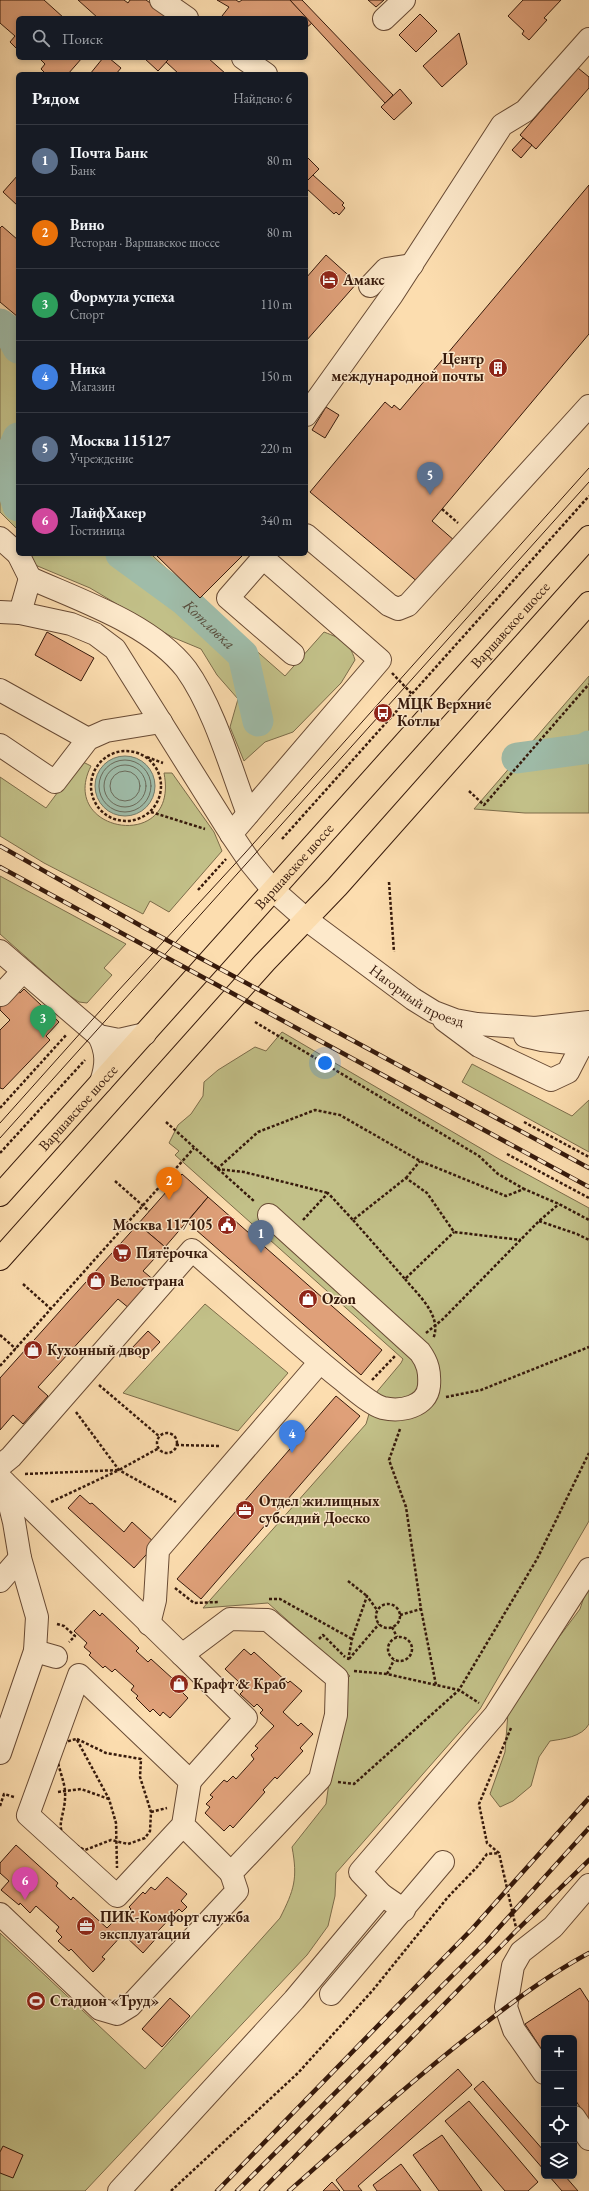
<!DOCTYPE html>
<html lang="ru">
<head>
<meta charset="utf-8">
<style>
  :root { --surface:#171b24; --page:#242831; --text:#f1f3f6; --muted:#9ea1a6; --line:#363941; --accent:#d93025 }
  body { margin:0; font-family:"EB Garamond",serif; background:var(--page); color:var(--text) }
  .controls { position:absolute; right:12px; bottom:12px; display:grid; overflow:hidden; border-radius:6px; box-shadow:0 2px 6px #0003 }
  .controls button { width:36px; height:36px; display:grid; place-items:center; padding:0; border:0; border-bottom:1px solid var(--line); background:var(--surface); color:var(--text); font:20px sans-serif }
  .you { position:absolute; left:325px; top:1063px; width:14px; height:14px; margin:-10px; border:3px solid #fff; border-radius:50%; background:#1a73e8; box-shadow:0 0 0 6px #1a73e833 }
  .badge { display:grid; place-items:center; width:26px; height:26px; border-radius:50%; background:var(--accent); color:#fff; font-size:13px; font-weight:700 }
  .pin { position:absolute; translate:-50% -33px; filter:drop-shadow(0 1px 2px #0008) }
  .pin::after { content:''; position:absolute; top:21px; width:14px; height:12px; background:inherit; clip-path:polygon(0 0,100% 0,50% 100%) }
  .list { margin:0; padding:0; list-style:none }
  h2 { display:flex; justify-content:space-between; align-items:center; height:52px; margin:0; padding:0 16px; font-size:17px }
  h2 small { font-size:13px; font-weight:400; color:var(--muted) }
  .list li { display:grid; grid-template-columns:26px 1fr auto; gap:12px; align-items:center; box-sizing:border-box; height:72px; padding:0 16px; border-top:1px solid var(--line) }
  .list b { display:block; font-size:15px; white-space:nowrap }
  .list p { margin:0; font-size:13px; white-space:nowrap; color:var(--muted) }
  .list em { font-size:13px; font-style:normal; color:var(--muted) }
  .icon { flex:none; width:22px; height:22px; fill:none; stroke:currentColor; stroke-width:2; stroke-linecap:round; stroke-linejoin:round }
  .map { position:relative; flex:none; width:589px; height:2191px; overflow:hidden }
  .search { position:absolute; background:var(--surface); box-shadow:0 2px 6px #0003; left:16px; top:16px; width:292px; height:44px; display:flex; align-items:center; gap:10px; box-sizing:border-box; padding:0 14px; border-radius:6px; color:var(--muted); font-size:15px }
  .panel { position:absolute; background:var(--surface); box-shadow:0 2px 6px #0003; left:16px; top:72px; width:292px; height:484px; border-radius:6px }
  .map>svg:first-child { display:block }
  .green { fill:#c2c088; stroke:#7c6c4a }
  .water { fill:#9fbca9; stroke:#757b6a }
  .lines { fill:none; stroke-linecap:round; stroke-linejoin:round }
  .shore { stroke:#6a6a5a; stroke-width:1 }
  .river { stroke:#9fbca9; stroke-width:31 }
  .building { fill:#dfa079; stroke:#36190b }
  .minor-casing { stroke:#684a34; stroke-width:24 }
  .major-casing { stroke:#36190b; stroke-width:24 }
  .path { stroke:#36190b; stroke-width:2.5; stroke-dasharray:3 2; stroke-linecap:butt }
  .minor { stroke:#fde9cb; stroke-width:22 }
  .major { stroke:#fcddaf; stroke-width:22 }
  .tram { stroke:#36190b; stroke-width:1 }
  .rail-casing { stroke:#36190b; stroke-width:4.5 }
  .rail { stroke:#fde9cb; stroke-width:3; stroke-dasharray:9; stroke-linecap:butt }
  .labels { text-anchor:middle; stroke-width:3; stroke-linejoin:round; paint-order:stroke }
  .poi-label { font-size:15px; font-weight:bold; fill:#36190b; stroke:#fde9cb; text-anchor:start }
  .street-label { font-size:15px; fill:#36190b; stroke:#fde9cb }
  .water-label { font-size:16px; font-style:italic; fill:#564a3a; stroke:#fde9cb }
</style>
</head>
<body>
<div class="map">
<svg width="589" height="2191" viewBox="0 0 589 2191">
  <rect width="100%" height="100%" fill="#fcddaf"/>
  <filter id="stains"><feTurbulence type="fractalNoise" baseFrequency=".005" numOctaves="4"/><feColorMatrix values="0 0 0 0 .2 0 0 0 0 .09 0 0 0 0 .02 0 0 0 .5 -.17"/></filter>
  <radialGradient id="worn" r=".72"><stop offset=".6" stop-color="#630" stop-opacity="0"/><stop offset="1" stop-color="#630" stop-opacity=".3"/></radialGradient>
  <g class="green">
    <path d="M0 320 4 324 18 327V530L0 512Z"/>
    <path d="M28 554H151L204 605 285 676 324 632C342 639 349 641 355 660L341 683 293 732 265 742 244 761 230 727 238 699 217 675 201 649 172 637 90 588 28 562Z"/>
    <path d="M589 676V813H525L474 809Z"/>
    <path d="M81 761 91 766C57 833 180 854 164 773H172L214 832 222 851 169 912 150 901 143 914 44 863 0 836V777L46 808Z"/>
    <path d="M0 876 126 944 104 968 112 975 87 1003 79 1002 70 996 0 934Z"/>
    <path d="M282 1032 499 1159 589 1208V1521L480 1709 336 1873 335 1896 328 1926 307 1955 85 2191H0V1933L145 2069 280 1918C294 1890 298 1879 292 1847L326 1804 343 1683 350 1676 268 1603 203 1608 366 1424 375 1394 401 1363 403 1359 175 1155 179 1151 169 1143 178 1125 191 1114 203 1096 204 1082 218 1070 255 1047 266 1051Z"/>
    <path d="M472 1064 572 1116 589 1100V1152L462 1082Z"/>
    <path d="M205 1304 288 1373 238 1431 123 1393Z"/>
    <path d="M589 1582V1724C582 1737 563 1739 550 1741L539 1757 531 1786 513 1801 500 1807 490 1794 505 1752 508 1712 515 1696 580 1609Z"/>
  </g>
  <circle class="water" cx="125" cy="786" r="30"/>
  <g class="lines">
    <g class="shore">
      <circle cx="125" cy="786" r="26"/>
      <circle cx="125" cy="786" r="21"/>
      <circle cx="125" cy="786" r="15"/>
    </g>
    <g class="river">
      <path d="M0 324 8 330 18 348"/>
      <path d="M18 438 5 467 18 506"/>
      <path id="s1" d="M121 554 184 600 243 655 258 721"/>
      <path d="M517 758 584 749 589 746"/>
    </g>
  </g>
  <g class="building">
    <path d="M0 0H44L64 18H18V50L10 42 15 36 0 23Z"/>
    <path d="M78 0H124L128 3 130 0H146L171 18H98Z"/>
    <path d="M217 0H236L239 2 242 0H290L312 23 306 28V18H224L222 16 229 7Z"/>
    <path d="M290 0H302L393 95 385 103Z"/>
    <path d="M368 0H384L376 7Z"/>
    <path d="M523 0H561L544 18 547 20 529 40 522 34 524 31 508 16Z"/>
    <path d="M420 14 437 31 416 52 399 35Z"/>
    <path d="M459 33 467 64 442 87 423 66Z"/>
    <path d="M39 58H82L68 74H46L41 69 45 64Z"/>
    <path d="M103 58H109L121 68 116 74H90Z"/>
    <path d="M144 58H170L158 71Z"/>
    <path d="M170 58H208L226 74H179L166 62Z"/>
    <path d="M578 68 589 77V88L536 149 520 135Z"/>
    <path d="M400 89 412 103 394 120 381 107Z"/>
    <path d="M523 138 532 145 521 158 512 150Z"/>
    <path d="M306 156 319 169 306 182Z"/>
    <path d="M18 175V206L3 192Z"/>
    <path d="M313 175 344 203 342 205 345 208 339 215 336 212 334 214 306 188V182Z"/>
    <path d="M589 185V334L432 521 455 541 419 583 310 492 385 402 392 408 394 405 400 410Z"/>
    <path d="M2 226 18 240V317L0 302V228Z"/>
    <path d="M326 255 357 283 306 341V278Z"/>
    <path d="M326 407 339 415 325 438 312 430Z"/>
    <path d="M155 554H244L200 598Z"/>
    <path d="M47 632 94 658 81 681 35 655Z"/>
    <path d="M24 989 59 1022 46 1036 50 1040 3 1089 0 1088V1030L10 1020 0 1010V994L17 991 20 993Z"/>
    <path d="M182 1174 208 1197 165 1247 138 1224Z"/>
    <path d="M208 1197 382 1350 361 1375 187 1222Z"/>
    <path d="M138 1224 165 1247 143 1271 155 1281 130 1309 118 1299 38 1387 48 1396 23 1424 13 1415 0 1430V1378Z"/>
    <path d="M148 1331 160 1342 143 1360 131 1349Z"/>
    <path d="M336 1396 360 1416 201 1599 177 1579Z"/>
    <path d="M80 1495 90 1504 92 1503 124 1532 132 1522 156 1544 134 1568 68 1508Z"/>
    <path d="M94 1610 100 1616 102 1613 139 1648 136 1651 148 1662 151 1659 184 1689 182 1692 188 1698 170 1718 163 1712 160 1716 153 1709 150 1712 136 1698 138 1696 131 1690 134 1686 115 1669 112 1672 105 1666 103 1668 89 1655 91 1653 84 1647 87 1643 74 1631Z"/>
    <path d="M244 1649 251 1655 254 1652 288 1683 290 1681 302 1691 283 1712 298 1726 301 1723 313 1734 300 1748 303 1751 277 1779 275 1777 263 1790 265 1792 233 1828 230 1825 224 1831 205 1813 210 1807 206 1804 213 1797 210 1795 224 1780 227 1782 233 1776 236 1779 254 1759 251 1755 258 1748 255 1746 274 1726 260 1713 263 1710 257 1704 254 1707 240 1694 243 1691 236 1685 239 1682 225 1669Z"/>
    <path d="M16 1845 58 1883 56 1886 71 1900 73 1897 107 1928 123 1912 126 1915 131 1909 129 1907 143 1892 145 1894 151 1887 155 1890 167 1877 187 1894 181 1901 187 1907 182 1912 179 1909 158 1931 160 1934 143 1953 123 1934 102 1957 105 1959 93 1972 71 1949 69 1951 58 1941 62 1937 56 1931 59 1927 36 1906 30 1913 20 1903 19 1905 1 1890 9 1881 0 1873V1863Z"/>
    <path d="M580 1988 589 2002V2121L574 2098V2038H544V2053L525 2024Z"/>
    <path d="M170 1998 190 2016 162 2047 142 2029Z"/>
    <path d="M458 2069 472 2085 358 2186 362 2191H344L336 2180Z"/>
    <path d="M483 2081 544 2151V2170L474 2089Z"/>
    <path d="M469 2101 538 2182 528 2191H505L445 2121Z"/>
    <path d="M442 2135 482 2191H439L413 2155Z"/>
    <path d="M3 2146 23 2155 13 2178 0 2173V2152Z"/>
    <path d="M401 2164 421 2191H377L373 2185Z"/>
    <path d="M549 2176H565L578 2191H562Z"/>
    <path d="M332 2182 340 2191H323Z"/>
  </g>
  <g class="lines">
    <defs>
      <g id="minor">
        <path d="M161 0 187 18"/>
        <path d="M384 19 404 0"/>
        <path d="M243 58 266 74"/>
        <path d="M370 286 386 269 412 265"/>
        <path d="M306 415 392 295 502 125 525 111 589 39"/>
        <path d="M306 535 389 605 398 609 408 605 589 406"/>
        <path d="M0 538 18 554"/>
        <path d="M18 554 30 578"/>
        <path d="M0 612 20 613 30 578C81 601 151 624 186 669 214 708 231 769 248 814"/>
        <path id="s2" d="M20 613 71 624 95 634 115 649 231 834 250 862 273 890 307 920 413 999 434 1012 455 1020 477 1024 535 1028 589 1022"/>
        <path d="M0 690 88 739"/>
        <path d="M0 745 55 782 88 739 106 731 161 722"/>
        <path d="M231 834 380 660 263 558 228 598 293 654"/>
        <path d="M0 951 99 1036 119 1040 145 1034"/>
        <path d="M1 995 23 971"/>
        <path d="M444 1020 479 1046 551 1080 568 1072 589 1031"/>
        <path d="M99 1036C107 1052 107 1065 101 1082"/>
        <path d="M525 1036 542 1040 589 1045"/>
        <path d="M0 1466 11 1457 192 1250C242 1293 290 1338 341 1379 351 1387 371 1405 383 1408 401 1412 427 1407 429 1386 430 1372 428 1363 420 1352L269 1215"/>
        <path d="M0 1478 182 1655 230 1619 268 1620 337 1678 336 1715 320 1779 231 1873 237 1891 130 2006 117 2014 100 2009 0 1914"/>
        <path d="M0 1581 20 1558"/>
        <path d="M149 1624 155 1600 158 1550 320 1362"/>
        <path d="M35 1651 56 1657"/>
        <path d="M182 1655 246 1718 190 1781"/>
        <path d="M0 1753 35 1651 37 1617 20 1558 14 1522 4 1482"/>
        <path d="M183 1825 117 1896 28 1815 79 1675 190 1781 183 1825 231 1873"/>
        <path d="M404 1910 382 1895 360 1872 495 1715 589 1569"/>
        <path d="M331 1994 443 1862"/>
        <path d="M544 2073 514 2030 506 2007 513 1966 521 1952 553 1927 589 1885"/>
        <path d="M574 2117 589 2139"/>
        <path d="M119 2191 294 2000 382 1895"/>
      </g>
      <g id="major">
        <path id="s3" d="M0 1195 589 537"/>
        <path d="M0 1259 265 962 337 887 589 603"/>
      </g>
    </defs>
    <use href="#minor" class="minor-casing"/>
    <use href="#major" class="major-casing"/>
    <g class="path">
      <path d="M442 509 458 523"/>
      <path d="M392 673 412 694"/>
      <circle cx="126" cy="786" r="35"/>
      <path d="M147 757 163 763"/>
      <path d="M469 791 484 805 589 684"/>
      <path d="M151 812 205 829"/>
      <path d="M282 839 589 496"/>
      <path d="M389 882 394 952"/>
      <path d="M198 890 226 859"/>
      <path d="M255 1022 479 1156 498 1174 524 1189"/>
      <path d="M0 1108 67 1034"/>
      <path d="M166 1122 255 1202"/>
      <path d="M524 1122 589 1157"/>
      <path d="M0 1153 85 1060"/>
      <path d="M507 1154 589 1198"/>
      <path d="M217 1169 258 1132 315 1110 340 1115 420 1161 506 1196 524 1189 559 1204 589 1220"/>
      <path d="M217 1169 244 1172 328 1193"/>
      <path d="M406 1178 420 1161"/>
      <path d="M115 1181 149 1211"/>
      <path d="M303 1220 328 1193 353 1220 406 1178 427 1193 454 1232 521 1240"/>
      <path d="M353 1220 405 1279 454 1232"/>
      <path d="M539 1221 577 1234 589 1240"/>
      <path d="M405 1279C418 1295 443 1316 433 1339"/>
      <path d="M23 1284 51 1309"/>
      <path d="M426 1333 443 1319 539 1221 559 1204"/>
      <path d="M0 1335 16 1349"/>
      <path d="M0 1366 194 1148"/>
      <path d="M372 1380 395 1356"/>
      <path d="M99 1385 160 1437"/>
      <path d="M446 1397 481 1390 589 1347"/>
      <path d="M76 1412 119 1470 176 1502"/>
      <path d="M400 1429 389 1460 406 1507 421 1609 436 1685 459 1690 479 1703"/>
      <circle cx="167" cy="1443" r="10"/>
      <path d="M176 1445 221 1446"/>
      <path d="M25 1474 119 1470 159 1448"/>
      <path d="M51 1502 117 1471"/>
      <path d="M348 1581 367 1596"/>
      <path d="M175 1588 194 1603 218 1602"/>
      <path d="M269 1599H280L352 1639"/>
      <circle cx="388" cy="1616" r="12"/>
      <path d="M400 1615 421 1609"/>
      <path d="M57 1624 64 1626 75 1636 69 1642"/>
      <path d="M392 1627 397 1637"/>
      <circle cx="400" cy="1649" r="12"/>
      <path d="M319 1639 323 1635 345 1657"/>
      <path d="M349 1659 379 1624"/>
      <path d="M348 1660 352 1639 367 1596 377 1610"/>
      <path d="M354 1671 387 1674 436 1685"/>
      <path d="M387 1674 394 1660"/>
      <path d="M511 1728 479 1804 487 1843 499 1853 517 1932"/>
      <path d="M77 1739 106 1753 141 1759 140 1777 151 1812 150 1831 145 1838 128 1844 111 1840 85 1850C45 1831 67 1822 65 1791 63 1769 43 1745 77 1739Z"/>
      <path d="M77 1740 109 1799 116 1823 117 1868"/>
      <path d="M338 1782 354 1784 459 1690 537 1559 589 1453"/>
      <path d="M58 1792 81 1789 109 1799"/>
      <path d="M0 1806 4 1794 14 1797"/>
      <path d="M151 1812 167 1808"/>
      <path d="M171 2191 298 2073 373 1990 448 1897 477 1867 487 1854 499 1853"/>
    </g>
    <use href="#minor" class="minor"/>
    <use href="#major" class="major"/>
    <g class="tram">
      <path d="M0 1123 117 992 245 853 589 468"/>
      <path d="M0 1138 589 482"/>
    </g>
    <defs>
      <g id="rail">
        <path d="M0 846 150 931 589 1168"/>
        <path d="M0 867 589 1187"/>
        <path d="M217 2191 472 1929 589 1798"/>
        <path d="M237 2191 486 1942 589 1828"/>
        <path d="M261 2191 516 1931 589 1860"/>
        <path d="M289 2191C350 2137 410 2082 474 2032 511 2003 548 1975 589 1953"/>
      </g>
    </defs>
    <use href="#rail" class="rail-casing"/>
    <use href="#rail" class="rail"/>
  </g>
  <defs>
    <symbol id="hotel-disc" viewBox="-11 -11 22 22"><circle r="9.5" fill="#8f2418" stroke="#fde9cb"/><path d="M-6-4.5h1.5V1H6V5H4.5V3h-9V5H-6ZM-4 0a1.8 1.8 0 1 1 3.6 0ZM.5 0V-2.5h3Q6-2.5 6 0Z" fill="#fff"/></symbol>
    <symbol id="building-disc" viewBox="-11 -11 22 22"><circle r="9.5" fill="#8f2418" stroke="#fde9cb"/><path d="M-4-6H4V6H1V3H-1V6H-4ZM-2.5-4.3h1.7v1.8h-1.7ZM.8-4.3h1.7v1.8H.8ZM-2.5-1h1.7V.8h-1.7ZM.8-1h1.7V.8H.8Z" fill="#fff"/></symbol>
    <symbol id="bus-disc" viewBox="-11 -11 22 22"><circle r="9.5" fill="#8f2418" stroke="#fde9cb"/><path d="M-5-6H5V4H4V6H2V4H-2V6H-4V4H-5ZM-3.5-4V0h7V-4ZM-3.5 1.2v1.5H-2V1.2ZM2 1.2v1.5H3.5V1.2Z" fill="#fff"/></symbol>
    <symbol id="civic-disc" viewBox="-11 -11 22 22"><circle r="9.5" fill="#8f2418" stroke="#fde9cb"/><path d="M-.6-6.5H3V-4.5H.6V-3L4-1V1h2V6H-6V1h2V-1L-.6-3ZM-1.2 2.5V6h2.4V2.5Z" fill="#fff"/></symbol>
    <symbol id="supermarket-disc" viewBox="-11 -11 22 22"><circle r="9.5" fill="#8f2418" stroke="#fde9cb"/><path d="M-6-5.5h2.5l.6 2H6L4.5 2H-2.5L-4.4-4H-6ZM-1.5 3.2a1.3 1.3 0 1 0 .1 0ZM3 3.2a1.3 1.3 0 1 0 .1 0Z" fill="#fff"/></symbol>
    <symbol id="shop-disc" viewBox="-11 -11 22 22"><circle r="9.5" fill="#8f2418" stroke="#fde9cb"/><path d="M-5-2.5h2.3a2.7 3.5 0 0 1 5.4 0H5L5.5 6h-11ZM-1.5-2.5h3a1.5 2.3 0 0 0-3 0Z" fill="#fff"/></symbol>
    <symbol id="office-disc" viewBox="-11 -11 22 22"><circle r="9.5" fill="#8f2418" stroke="#fde9cb"/><path d="M-6-3h4V-5.5h4V-3h4V5H-6ZM-1-4.5V-3h2v-1.5ZM-6 0V1H6V0Z" fill="#fff"/></symbol>
    <symbol id="stadium-disc" viewBox="-11 -11 22 22"><circle r="9.5" fill="#8f2418" stroke="#fde9cb"/><path d="M0-5a6.5 5 0 1 0 0 10a6.5 5 0 1 0 0-10ZM-3.5-1.8h7v3.6h-7Z" fill="#fff"/></symbol>
  </defs>
  <g fill-rule="evenodd">
    <use href="#hotel-disc" x="318" y="269" width="22" height="22"/>
    <use href="#building-disc" x="487" y="357" width="22" height="22"/>
    <use href="#bus-disc" x="372" y="702" width="22" height="22"/>
    <use href="#civic-disc" x="216" y="1214" width="22" height="22"/>
    <use href="#supermarket-disc" x="111" y="1242" width="22" height="22"/>
    <use href="#shop-disc" x="85" y="1270" width="22" height="22"/>
    <use href="#shop-disc" x="297" y="1288" width="22" height="22"/>
    <use href="#shop-disc" x="22" y="1339" width="22" height="22"/>
    <use href="#office-disc" x="234" y="1499" width="22" height="22"/>
    <use href="#shop-disc" x="168" y="1673" width="22" height="22"/>
    <use href="#office-disc" x="75" y="1915" width="22" height="22"/>
    <use href="#stadium-disc" x="25" y="1990" width="22" height="22"/>
  </g>
  <g class="labels">
    <g class="poi-label">
      <text x="343" y="285">Амакс</text>
      <text x="484" y="364" text-anchor="end">Центр<tspan x="484" dy="17">международной почты</tspan></text>
      <text x="397" y="709">МЦК Верхние<tspan x="397" dy="17">Котлы</tspan></text>
      <text x="213" y="1230" text-anchor="end">Москва 117105</text>
      <text x="136" y="1258">Пятёрочка</text>
      <text x="110" y="1286">Велострана</text>
      <text x="322" y="1304">Ozon</text>
      <text x="47" y="1355">Кухонный двор</text>
      <text x="259" y="1506">Отдел жилищных<tspan x="259" dy="17">субсидий Доеско</tspan></text>
      <text x="193" y="1689">Крафт &amp; Краб</text>
      <text x="100" y="1922">ПИК-Комфорт служба<tspan x="100" dy="17">эксплуатации</tspan></text>
      <text x="50" y="2006">Стадион «Труд»</text>
    </g>
    <g class="street-label">
      <text dy="5" stroke="none"><textPath href="#s3" startOffset="765">Варшавское шоссе</textPath></text>
      <text dy="5" stroke="none"><textPath href="#s3" startOffset="441">Варшавское шоссе</textPath></text>
      <text dy="5" stroke="none"><textPath href="#s2" startOffset="571">Нагорный проезд</textPath></text>
      <text dy="5" stroke="none"><textPath href="#s3" startOffset="117">Варшавское шоссе</textPath></text>
    </g>
    <g class="water-label">
      <text dy="6" stroke="none"><textPath href="#s1" startOffset="113">Котловка</textPath></text>
    </g>
  </g>
  <rect width="100%" height="100%" filter="url(#stains)"/>
  <rect width="100%" height="100%" fill="url(#worn)"/>
</svg>
<div class="controls">
<button>+</button>
<button>−</button>
<button><svg class="icon" aria-label="locate" viewBox="0 0 24 24"><circle cx="12" cy="12" r="6"/><path d="M12 2v4M12 18v4M2 12h4M18 12h4"/></svg></button>
<button><svg class="icon" aria-label="layers" viewBox="0 0 24 24"><path d="M12 4l9 5-9 5-9-5zM3 14l9 5 9-5"/></svg></button>
</div>
<div class="you"></div>
<div class="pin badge" style="left:261px;top:1253px;background:#5c6f8a">1</div>
<div class="pin badge" style="left:169px;top:1200px;background:#e8710a">2</div>
<div class="pin badge" style="left:43px;top:1038px;background:#2e9e5b">3</div>
<div class="pin badge" style="left:292px;top:1453px;background:#3f7fe0">4</div>
<div class="pin badge" style="left:430px;top:495px;background:#5c6f8a">5</div>
<div class="pin badge" style="left:25px;top:1900px;background:#d1479c">6</div>
<div class="search"><svg class="icon" aria-label="search" viewBox="0 0 24 24"><circle cx="10" cy="10" r="6"/><path d="M15 15l6 6"/></svg>Поиск</div>
<section class="panel">
<h2>Рядом<small>Найдено: 6</small></h2>
<ul class="list">
<li><span class="badge" style="background:#5c6f8a">1</span><div><b>Почта Банк</b><p>Банк</p></div><em>80 m</em></li>
<li><span class="badge" style="background:#e8710a">2</span><div><b>Вино</b><p>Ресторан · Варшавское шоссе</p></div><em>80 m</em></li>
<li><span class="badge" style="background:#2e9e5b">3</span><div><b>Формула успеха</b><p>Спорт</p></div><em>110 m</em></li>
<li><span class="badge" style="background:#3f7fe0">4</span><div><b>Ника</b><p>Магазин</p></div><em>150 m</em></li>
<li><span class="badge" style="background:#5c6f8a">5</span><div><b>Москва 115127</b><p>Учреждение</p></div><em>220 m</em></li>
<li><span class="badge" style="background:#d1479c">6</span><div><b>ЛайфХакер</b><p>Гостиница</p></div><em>340 m</em></li>
</ul>
</section>
</div>
</body>
</html>
